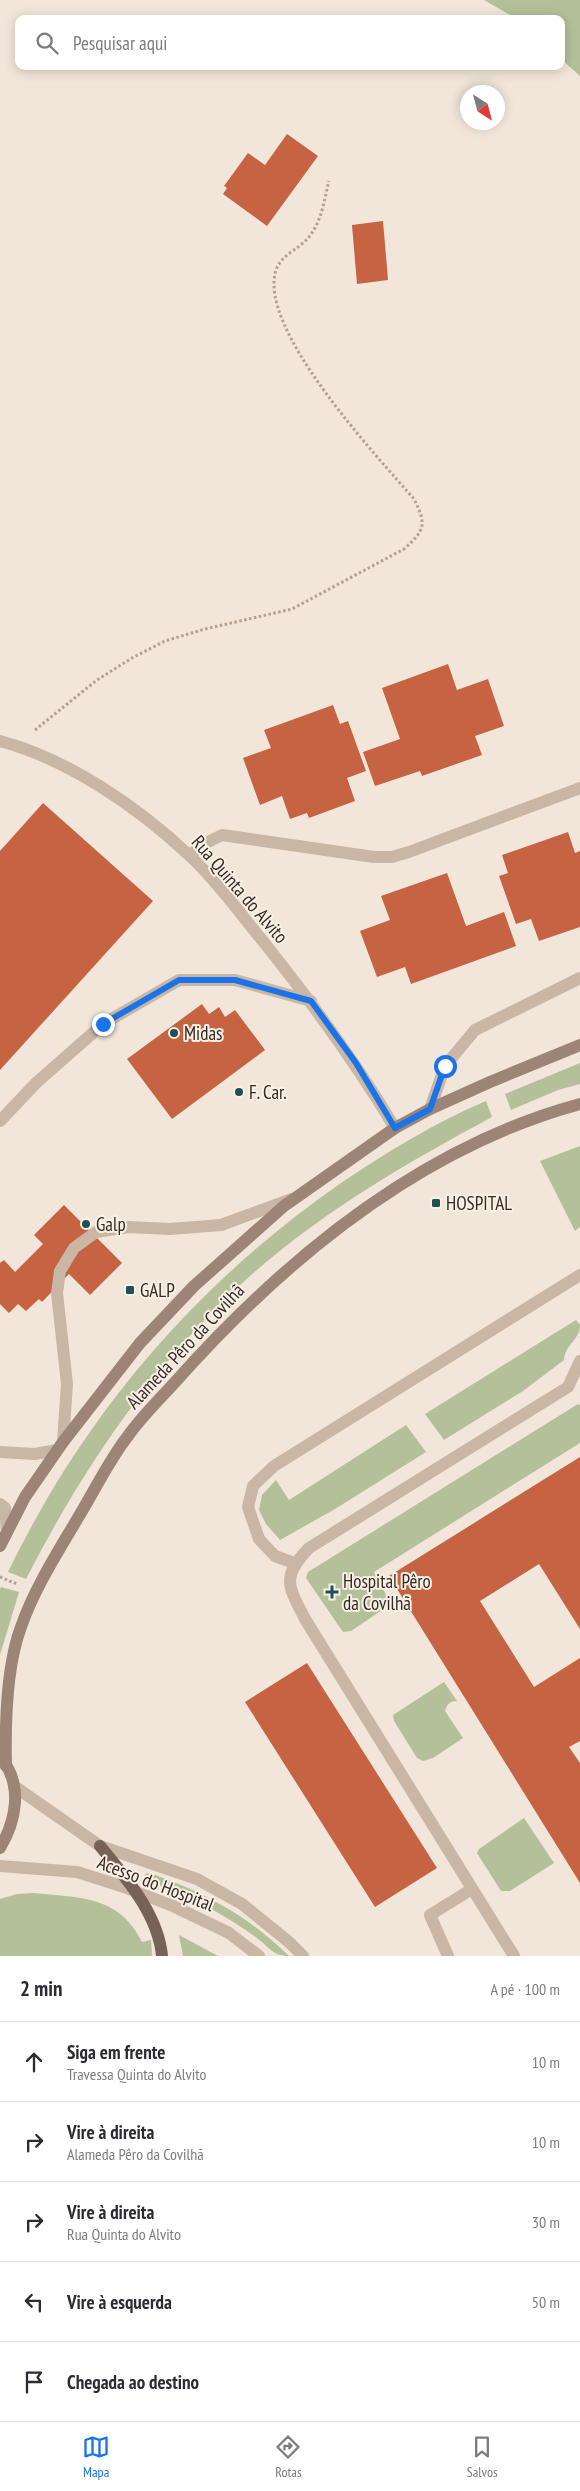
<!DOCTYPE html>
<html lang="pt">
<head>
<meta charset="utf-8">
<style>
  :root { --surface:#fff; --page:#f2f2f3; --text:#2b2b33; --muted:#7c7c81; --line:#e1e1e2; --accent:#1a73e8 }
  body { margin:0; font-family:"PT Sans Narrow",sans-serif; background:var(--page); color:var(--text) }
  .compass { position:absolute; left:460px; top:85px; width:45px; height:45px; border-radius:50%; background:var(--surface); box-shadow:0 2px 12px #0003; rotate:144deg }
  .stop { position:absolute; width:15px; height:15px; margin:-11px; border:4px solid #1a73e8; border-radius:50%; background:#fff }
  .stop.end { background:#1a73e8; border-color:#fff; box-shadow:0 1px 5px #0008 }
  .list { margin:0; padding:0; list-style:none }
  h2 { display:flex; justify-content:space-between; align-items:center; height:65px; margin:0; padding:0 20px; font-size:21px }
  h2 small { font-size:16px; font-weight:400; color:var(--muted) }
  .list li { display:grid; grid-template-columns:32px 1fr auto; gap:15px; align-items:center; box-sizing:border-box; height:80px; padding:0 20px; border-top:1px solid var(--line) }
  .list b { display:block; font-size:19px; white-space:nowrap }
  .list p { margin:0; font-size:16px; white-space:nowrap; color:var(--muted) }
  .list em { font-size:16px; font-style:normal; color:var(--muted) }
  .icon { flex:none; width:28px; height:28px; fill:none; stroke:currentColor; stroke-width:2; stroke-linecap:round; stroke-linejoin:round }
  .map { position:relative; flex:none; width:580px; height:1956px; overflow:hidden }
  .search { position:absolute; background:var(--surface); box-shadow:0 2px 12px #0003; left:15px; right:15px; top:15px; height:55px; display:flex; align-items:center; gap:12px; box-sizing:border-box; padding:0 18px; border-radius:10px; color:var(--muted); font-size:19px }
  .sheet { height:465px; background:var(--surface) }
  nav { display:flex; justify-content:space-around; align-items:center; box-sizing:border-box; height:70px; border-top:1px solid var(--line); background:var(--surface); font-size:14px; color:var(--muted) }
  nav a { display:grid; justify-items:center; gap:2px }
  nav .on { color:var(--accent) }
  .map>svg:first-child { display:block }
  .green { fill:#b3c099 }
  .building { fill:#c56343 }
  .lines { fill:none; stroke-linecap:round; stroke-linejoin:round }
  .path { stroke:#b4a090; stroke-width:3; stroke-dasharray:2.5 2.5; stroke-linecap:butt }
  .lane { stroke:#c9b6a5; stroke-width:12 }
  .street { stroke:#c9b6a5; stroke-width:12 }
  .secondary { stroke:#9c8577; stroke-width:12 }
  .primary { stroke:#776258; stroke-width:12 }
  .route { stroke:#1a73e8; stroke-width:6 }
  .poi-dot { fill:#1d5155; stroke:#f9f0e5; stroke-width:2 }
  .labels { text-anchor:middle; stroke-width:4; stroke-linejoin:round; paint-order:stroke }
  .street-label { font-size:19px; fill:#352b26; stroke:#f9f0e5 }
  .poi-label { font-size:19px; fill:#352b26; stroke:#f9f0e5; text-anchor:start }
</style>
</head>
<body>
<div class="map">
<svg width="580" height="1956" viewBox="0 0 580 1956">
  <rect width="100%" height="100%" fill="#f1e6d9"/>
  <g class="green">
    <path d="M484 0H580V76L561 59V19H517Z"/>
    <path d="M580 1063V1084L558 1090 511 1110 505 1094Z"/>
    <path d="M486 1101 492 1117C403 1165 313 1217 238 1287 149 1371 82 1470 26 1579L8 1572C85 1413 196 1284 341 1183 387 1152 434 1123 486 1101Z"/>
    <path d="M580 1146V1227L575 1231 540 1161Z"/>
    <path d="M576 1320 580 1325C580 1340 565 1344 564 1360L523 1391 444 1440 425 1414Z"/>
    <path d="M578 1404 580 1405V1443L374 1572 391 1604 351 1631 343 1632 306 1578 308 1572Z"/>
    <path d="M406 1425 426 1452 335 1509 280 1540 266 1524 259 1510 262 1495 276 1480 289 1500Z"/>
    <path d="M1 1587 19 1592 0 1655V1589Z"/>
    <path d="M444 1682 457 1701C450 1701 447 1704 445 1711L463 1738 433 1758 423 1761 417 1758 394 1721 393 1715Z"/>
    <path d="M524 1818 554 1863 510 1891H501L477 1853 479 1849Z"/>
    <path d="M150 1873C203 1892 249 1916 289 1956 273 1956 269 1947 257 1938 221 1912 186 1894 144 1880L145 1874Z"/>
    <path d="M34 1893C80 1898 119 1895 142 1942L151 1940 152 1956H0V1899L17 1894Z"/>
    <path d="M179 1935 218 1956H183Z"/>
  </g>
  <g class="building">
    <path d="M287 134 318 156 267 226 223 194 227 188 224 186 248 153 265 165Z"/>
    <path d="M383 221 388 280 357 284 352 225Z"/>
    <path d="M448 664 457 690 488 679 504 726 475 736 482 755 422 776 420 771 375 786 363 752 400 739 382 688Z"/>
    <path d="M333 705 340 724 348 721 366 771 347 778 355 801 309 818 307 813 290 819 282 796 260 805 243 758 271 748 264 730Z"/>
    <path d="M43 803 153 901 0 1070V851Z"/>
    <path d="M568 832 575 853 580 851V927L539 941 531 919 516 924 499 876 508 873 502 855Z"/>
    <path d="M447 873 466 926 504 912 516 946 411 984 405 967 377 977 360 931 390 920 381 896Z"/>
    <path d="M202 1004 209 1014 219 1007 225 1017 235 1010 265 1050 172 1119 127 1059Z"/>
    <path d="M64 1205 122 1263 90 1295 69 1274 42 1302 39 1299 26 1311 18 1304 9 1313 0 1304V1263L4 1260 15 1272 43 1244 34 1235Z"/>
    <path d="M580 1457V1629L539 1564 480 1601 534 1687 580 1658V1741L569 1747 580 1763V1883L389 1576Z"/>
    <path d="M307 1663 437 1868 375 1907 245 1702Z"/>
  </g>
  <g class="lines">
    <g class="path">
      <path d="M35 730 97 680 132 658 165 641 205 629 292 609 404 549C425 530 427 525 414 499 377 456 257 329 276 270 281 255 299 249 308 238 322 222 324 200 329 181"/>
      <path d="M0 1577 17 1584"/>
    </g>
    <g class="lane">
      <path d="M0 1121 36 1083 103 1024 179 980H235L311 1001"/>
      <path d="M63 1442 67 1384 57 1293 60 1271 74 1248 96 1232 128 1227 170 1229 221 1225 292 1199"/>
      <path d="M0 1452 35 1454 57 1450"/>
      <path d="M0 1504 5 1508 7 1532"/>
      <path d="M294 1563 275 1556 259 1539 248 1507 253 1486 274 1466 580 1275"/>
      <path d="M448 1956 430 1915 472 1889"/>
      <path d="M514 1956 305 1619C288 1586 281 1577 309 1548L568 1387 580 1361"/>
    </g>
    <g class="street">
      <path d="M0 741C68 759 138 807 190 856 218 882 241 915 266 945 313 1004 356 1063 395 1128"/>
      <path d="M190 856 202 845 222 835 374 857H392L409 852 580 788"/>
      <path d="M430 1109 445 1066 475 1030 580 978"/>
      <path d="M14 1786 100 1846 197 1879 242 1904 289 1942 303 1956"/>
      <path d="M0 1866 77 1872 121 1886 173 1906 229 1933 259 1956"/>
    </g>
    <g class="secondary">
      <path d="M0 1546 25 1497 63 1442 140 1343 194 1286 284 1206 395 1128 430 1109 490 1082 580 1045"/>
      <path d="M6 1766C5 1723 6 1667 21 1627 35 1587 58 1552 79 1516 95 1490 109 1460 128 1436 142 1416 161 1398 177 1380 285 1259 421 1147 580 1104"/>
      <path d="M0 1848C16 1821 23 1786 2 1759"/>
    </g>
    <path class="primary" d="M100 1846C126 1878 158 1914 162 1956"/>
  </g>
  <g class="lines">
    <path class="route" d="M103 1024 179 980H235L311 1001 356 1063 395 1128 430 1109 445 1066"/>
  </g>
  <g class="poi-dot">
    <circle cx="174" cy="1033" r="5"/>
    <circle cx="239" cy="1092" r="5"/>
    <rect x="431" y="1198" width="10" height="10" rx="2.5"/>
    <circle cx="86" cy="1224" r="5"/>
    <rect x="125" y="1285" width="10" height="10" rx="2.5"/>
    <path d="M329.5 1584.5h5v5h5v5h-5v5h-5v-5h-5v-5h5z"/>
  </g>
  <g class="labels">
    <g class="street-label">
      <text transform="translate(240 889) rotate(49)" y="7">Rua Quinta do Alvito</text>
      <text transform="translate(185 1346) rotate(-47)" y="7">Alameda Pêro da Covilhã</text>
      <text transform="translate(156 1883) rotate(21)" y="7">Acesso do Hospital</text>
    </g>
    <g class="poi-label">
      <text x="184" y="1040">Midas</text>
      <text x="249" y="1099">F. Car.</text>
      <text x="446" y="1210">HOSPITAL</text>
      <text x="96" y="1231">Galp</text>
      <text x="140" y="1297">GALP</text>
      <text x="343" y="1588">Hospital Pêro<tspan x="343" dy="22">da Covilhã</tspan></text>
    </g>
  </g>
</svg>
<svg class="compass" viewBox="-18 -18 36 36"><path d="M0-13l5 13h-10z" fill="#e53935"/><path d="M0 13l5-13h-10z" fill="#7c7c81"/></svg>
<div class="stop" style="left:445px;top:1066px"></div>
<div class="stop end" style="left:103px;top:1024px"></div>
<div class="search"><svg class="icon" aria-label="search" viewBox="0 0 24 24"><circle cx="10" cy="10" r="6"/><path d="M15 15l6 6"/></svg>Pesquisar aqui</div>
</div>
<section class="sheet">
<h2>2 min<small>A pé · 100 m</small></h2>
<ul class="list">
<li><svg class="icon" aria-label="ahead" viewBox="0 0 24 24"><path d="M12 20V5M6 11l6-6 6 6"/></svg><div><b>Siga em frente</b><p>Travessa Quinta do Alvito</p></div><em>10 m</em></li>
<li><svg class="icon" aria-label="right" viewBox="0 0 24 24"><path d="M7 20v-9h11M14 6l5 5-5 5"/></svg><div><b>Vire à direita</b><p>Alameda Pêro da Covilhã</p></div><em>10 m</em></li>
<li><svg class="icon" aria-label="right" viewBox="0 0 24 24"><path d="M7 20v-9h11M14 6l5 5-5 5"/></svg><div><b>Vire à direita</b><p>Rua Quinta do Alvito</p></div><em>30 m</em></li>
<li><svg class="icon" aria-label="left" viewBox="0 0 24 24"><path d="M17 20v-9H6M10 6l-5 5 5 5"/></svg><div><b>Vire à esquerda</b></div><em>50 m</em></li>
<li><svg class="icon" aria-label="arrive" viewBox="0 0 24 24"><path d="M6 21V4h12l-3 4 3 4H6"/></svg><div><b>Chegada ao destino</b></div></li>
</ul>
</section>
<nav>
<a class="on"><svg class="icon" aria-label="map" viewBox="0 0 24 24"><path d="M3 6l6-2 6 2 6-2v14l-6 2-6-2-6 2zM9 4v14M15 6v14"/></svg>Mapa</a>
<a><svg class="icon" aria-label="directions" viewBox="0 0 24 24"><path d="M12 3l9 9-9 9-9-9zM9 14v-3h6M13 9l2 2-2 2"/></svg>Rotas</a>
<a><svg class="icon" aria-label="saved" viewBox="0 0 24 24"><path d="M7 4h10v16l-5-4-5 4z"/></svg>Salvos</a>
</nav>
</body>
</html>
